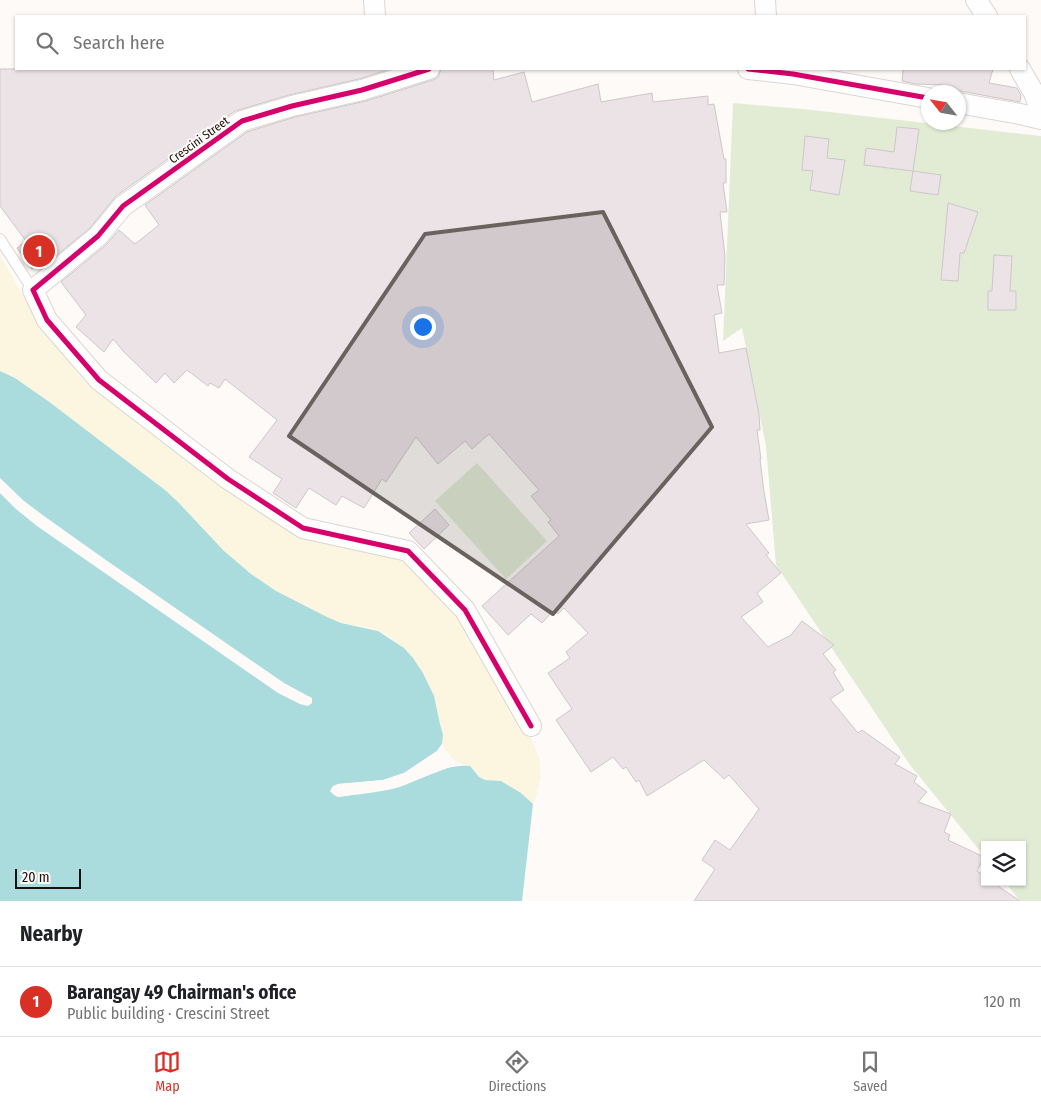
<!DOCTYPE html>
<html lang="en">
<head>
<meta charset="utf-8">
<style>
  :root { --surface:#fff; --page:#f6f6f6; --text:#202124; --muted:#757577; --line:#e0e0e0; --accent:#d93025 }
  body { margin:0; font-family:"Fira Sans Condensed",sans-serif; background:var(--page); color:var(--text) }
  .controls { position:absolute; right:15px; bottom:15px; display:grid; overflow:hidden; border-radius:0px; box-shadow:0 1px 4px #0004 }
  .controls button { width:45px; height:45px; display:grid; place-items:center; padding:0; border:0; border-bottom:1px solid var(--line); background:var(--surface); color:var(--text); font:25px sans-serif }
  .compass { position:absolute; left:921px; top:85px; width:45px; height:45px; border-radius:50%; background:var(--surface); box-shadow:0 1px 4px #0004; rotate:301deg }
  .scale { position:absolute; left:15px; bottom:12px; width:66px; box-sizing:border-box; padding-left:5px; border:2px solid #18110d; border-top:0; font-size:14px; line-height:18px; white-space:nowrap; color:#18110d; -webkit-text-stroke:4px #fefaf7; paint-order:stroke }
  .you { position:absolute; left:422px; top:326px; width:18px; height:18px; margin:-12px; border:4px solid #fff; border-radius:50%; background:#1a73e8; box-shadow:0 0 0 8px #1a73e833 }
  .badge { display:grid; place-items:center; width:32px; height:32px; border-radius:50%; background:var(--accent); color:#fff; font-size:16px; font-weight:700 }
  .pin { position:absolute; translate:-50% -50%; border:2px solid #fff; box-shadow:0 1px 5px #0006 }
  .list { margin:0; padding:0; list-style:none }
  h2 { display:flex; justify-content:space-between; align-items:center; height:65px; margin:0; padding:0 20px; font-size:21px }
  h2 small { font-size:16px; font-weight:400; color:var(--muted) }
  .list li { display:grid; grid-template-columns:32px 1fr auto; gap:15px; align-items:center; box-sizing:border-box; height:70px; padding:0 20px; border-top:1px solid var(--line) }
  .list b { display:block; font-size:19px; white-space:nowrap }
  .list p { margin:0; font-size:16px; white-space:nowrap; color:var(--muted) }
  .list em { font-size:16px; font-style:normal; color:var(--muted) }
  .icon { flex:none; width:28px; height:28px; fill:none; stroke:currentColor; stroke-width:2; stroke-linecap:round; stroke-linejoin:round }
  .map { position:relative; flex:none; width:1041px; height:901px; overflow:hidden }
  .search { position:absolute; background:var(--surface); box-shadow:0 1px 4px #0004; left:15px; right:15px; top:15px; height:55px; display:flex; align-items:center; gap:12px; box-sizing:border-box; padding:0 18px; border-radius:0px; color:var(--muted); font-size:19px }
  .sheet { height:135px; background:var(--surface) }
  nav { display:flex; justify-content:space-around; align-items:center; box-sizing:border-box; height:70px; border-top:1px solid var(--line); background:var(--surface); font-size:14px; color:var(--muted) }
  nav a { display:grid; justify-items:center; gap:2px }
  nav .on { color:var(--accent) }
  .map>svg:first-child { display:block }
  .green { fill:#e2ecd5 }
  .sand { fill:#fcf5e0 }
  .water { fill:#aadcdd }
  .pier { fill:#fdfaf8 }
  .building { fill:#ece3e6; stroke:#cdc7c9 }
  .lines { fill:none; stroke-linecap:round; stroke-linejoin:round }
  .service-casing { stroke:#dbd6d2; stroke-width:12 }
  .minor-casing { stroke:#dbd6d2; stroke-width:22 }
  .service { stroke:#fffefe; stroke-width:10 }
  .minor { stroke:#fffefe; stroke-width:20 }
  .cycleway-casing { stroke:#fefaf7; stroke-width:8 }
  .cycleway { stroke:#d6006c; stroke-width:5 }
  .marked { fill:#68635f; fill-opacity:0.2; stroke:#68635f; stroke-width:4; stroke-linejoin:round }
  .labels { text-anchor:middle; stroke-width:4; stroke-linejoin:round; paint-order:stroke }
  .street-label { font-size:12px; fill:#18110d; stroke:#fefaf7 }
</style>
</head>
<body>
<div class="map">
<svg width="1041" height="901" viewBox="0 0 1041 901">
  <rect width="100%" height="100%" fill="#fdfaf8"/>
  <g class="green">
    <path d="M733 103 803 109 1041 136V901H1020L1005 882H1022V845H985V857L910 765 776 565 766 446 742 328 723 341Z"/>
    <path d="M477 463 547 541 506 579 435 501Z"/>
  </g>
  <path class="sand" d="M0 255 23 296 41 325 80 377 251 502 406 563 446 598 527 727 539 758 541 776 536 797 533 804 521 793 501 781 485 780 479 777 470 766C454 764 451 757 442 744 444 732 439 720 436 707 429 675 409 646 379 631 368 626 354 626 342 623 331 620 321 614 311 609 298 603 285 597 274 590 256 578 239 565 223 550 204 530 186 509 165 490L48 401 15 378 0 371Z"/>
  <path class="water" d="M0 371 15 378 48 401 165 490 178 502 224 551 251 574 276 591 327 617 341 623 378 631 404 648 413 658 423 673 434 696 440 724 443 735 442 744 437 751 404 773 383 780 338 784 330 791 338 797C357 794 377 793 396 788 420 781 444 763 470 766L479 777 485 780 501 781 521 793 533 804 522 901H0Z"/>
  <g class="pier">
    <path d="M0 478 24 501 44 516 103 558 284 683 308 696 312 698V703L308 706 300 704 278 693 37 526 16 509 0 493Z"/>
    <path d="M442 744 444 746 439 752 405 775 384 782 339 786 335 788 333 791 338 794 385 788 397 785 449 765 458 763 461 765 450 767 398 787 385 790 338 797 334 795 330 791 333 786 338 784 383 780 404 773 437 751Z"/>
  </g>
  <g class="building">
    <path d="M0 69H390L359 79 289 95 235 111 116 196 90 228 47 263 45 259 32 269 17 248 26 241 0 206Z"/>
    <path d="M441 69H493L494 80 524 72 532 102 598 84 601 102 652 93 653 102 708 96V105L714 104 724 159H726V183H723L727 212H720L725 256 724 285H717L722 313 714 315 719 353 746 348 759 414 760 430H757L761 459H760L764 492 769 520 746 524 769 553 766 555 781 573 757 593 763 602 741 617 768 647 791 635 802 621 834 645 823 654 836 670 833 672 844 690 830 699 858 733 862 730 900 757 895 764 917 776 914 782 927 792 918 802 951 814 944 832 950 835 948 840 984 857 977 871 985 876V882H992L1020 901H694L715 869 702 860 715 840 730 850 759 809 729 775 724 779 704 760 647 796 639 780 636 782 626 767 623 769 613 757 591 772 556 720 572 709 548 673 570 658 566 652 588 633 564 608 558 614 554 610 542 623 531 614 508 635 482 606 559 536 548 522 551 520 531 496 539 490 489 434 472 449 465 441 438 464 416 437 386 482 382 479 364 508 342 496 336 505 309 488 296 508 273 493 282 479 249 457 277 420 225 379 219 388 210 383 208 386 187 370 174 383 165 373 156 383 124 352 113 339 104 352 76 327 86 315 61 282 106 245 119 230 135 244 159 225 145 205 247 132 295 117 366 101 433 80 438 77 440 72Z"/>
    <path d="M903 69H993L989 83 1017 88 1021 95 1020 102 960 91 942 92 943 85 915 84 902 81Z"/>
    <path d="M897 127 919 129 913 171 864 165 866 148 894 152Z"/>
    <path d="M805 136 829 139 827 158 845 160 839 195 810 190 813 171 802 170Z"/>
    <path d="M913 171 941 175 938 195 910 191Z"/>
    <path d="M948 203 978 212 964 253H960L958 281 941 280Z"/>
    <path d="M994 255 1012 256 1010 291H1016V310H988V291H992Z"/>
    <path d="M435 509 449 525 424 549 409 533Z"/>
  </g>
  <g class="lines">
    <defs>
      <path id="service" d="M0 239 33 290"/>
      <g id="minor">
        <path d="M374 0 375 16"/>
        <path d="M765 0 766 16"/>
        <path d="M976 0 987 16"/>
        <path d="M429 69 362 90 292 106 242 121 123 206 98 236 33 290 47 320 99 380 228 479 303 528 408 551 465 610 531 726"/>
        <path d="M748 69 793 74 928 98"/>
        <path d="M1020 69 1034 93 1041 112"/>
        <path d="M958 103 1020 114 1041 119"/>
      </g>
    </defs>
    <use href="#service" class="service-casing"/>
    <use href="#minor" class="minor-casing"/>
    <use href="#service" class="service"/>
    <use href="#minor" class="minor"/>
    <defs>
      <g id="cycleway">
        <path d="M429 69 362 90 292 106 242 121 123 206 98 236 33 290 47 320 99 380 228 479 303 528 408 551 465 610 531 726"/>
        <path d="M748 69 793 74 928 98"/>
      </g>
    </defs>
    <use href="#cycleway" class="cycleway-casing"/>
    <use href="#cycleway" class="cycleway"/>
  </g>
  <path class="marked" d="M603 212 712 427 553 614 289 436 425 234Z"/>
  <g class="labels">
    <g class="street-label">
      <text transform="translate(199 140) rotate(-36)" y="4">Crescini Street</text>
    </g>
  </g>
</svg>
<div class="controls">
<button><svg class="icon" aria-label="layers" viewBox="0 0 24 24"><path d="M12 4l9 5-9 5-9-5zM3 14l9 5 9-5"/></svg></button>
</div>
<svg class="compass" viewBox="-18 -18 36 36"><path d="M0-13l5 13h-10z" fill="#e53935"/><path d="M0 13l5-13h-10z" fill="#757577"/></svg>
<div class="scale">20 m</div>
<div class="you"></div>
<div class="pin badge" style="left:39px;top:251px">1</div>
<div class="search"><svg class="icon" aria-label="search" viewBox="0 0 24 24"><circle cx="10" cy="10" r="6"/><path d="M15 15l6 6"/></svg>Search here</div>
</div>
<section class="sheet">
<h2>Nearby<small></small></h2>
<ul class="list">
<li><span class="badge">1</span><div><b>Barangay 49 Chairman's ofice</b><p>Public building · Crescini Street</p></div><em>120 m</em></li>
</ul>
</section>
<nav>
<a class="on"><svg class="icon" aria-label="map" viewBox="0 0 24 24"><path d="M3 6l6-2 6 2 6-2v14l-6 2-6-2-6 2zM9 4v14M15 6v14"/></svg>Map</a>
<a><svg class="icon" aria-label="directions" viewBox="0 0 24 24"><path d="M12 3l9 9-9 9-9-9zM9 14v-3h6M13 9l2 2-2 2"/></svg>Directions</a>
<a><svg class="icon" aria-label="saved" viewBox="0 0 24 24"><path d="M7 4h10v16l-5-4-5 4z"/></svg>Saved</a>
</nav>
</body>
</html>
